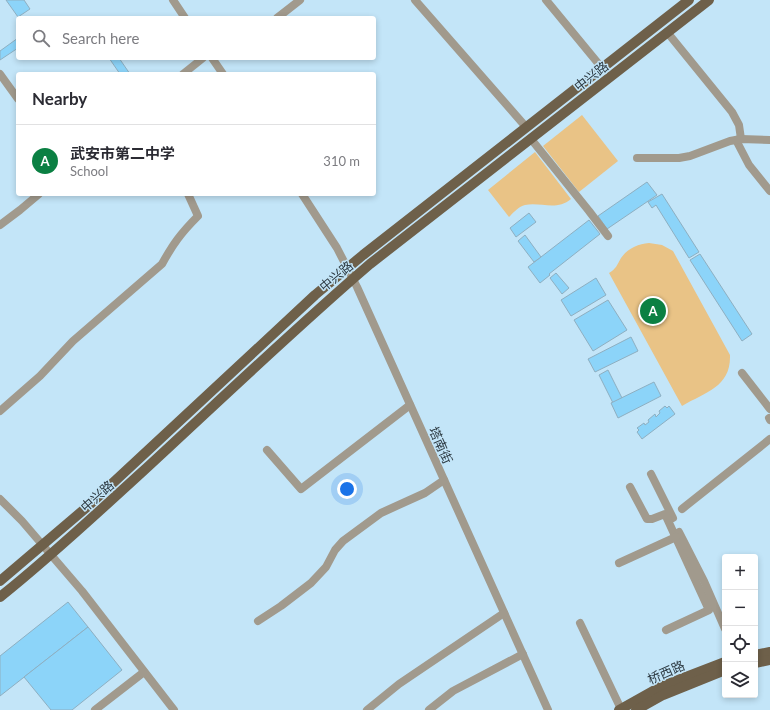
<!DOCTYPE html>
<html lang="en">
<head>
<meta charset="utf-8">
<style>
  :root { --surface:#fff; --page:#f2f2f3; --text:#2b2b33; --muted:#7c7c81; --line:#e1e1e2; --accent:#0b8043 }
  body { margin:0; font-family:Lato,"Noto Sans SC",sans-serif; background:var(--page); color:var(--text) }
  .controls { position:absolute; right:12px; bottom:12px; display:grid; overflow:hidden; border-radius:4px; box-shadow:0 2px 6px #0003 }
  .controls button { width:36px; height:36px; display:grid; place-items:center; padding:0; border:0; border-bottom:1px solid var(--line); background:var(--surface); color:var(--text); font:20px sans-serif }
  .you { position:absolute; left:347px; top:489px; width:14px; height:14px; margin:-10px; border:3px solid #fff; border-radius:50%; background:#1a73e8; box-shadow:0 0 0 6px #1a73e833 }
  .badge { display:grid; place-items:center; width:26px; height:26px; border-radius:50%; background:var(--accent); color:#fff; font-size:13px; font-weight:700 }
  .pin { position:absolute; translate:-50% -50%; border:2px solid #fff; box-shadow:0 1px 4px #0006 }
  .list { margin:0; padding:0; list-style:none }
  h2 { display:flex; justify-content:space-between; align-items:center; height:52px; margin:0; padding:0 16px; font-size:17px }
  h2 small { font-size:13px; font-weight:400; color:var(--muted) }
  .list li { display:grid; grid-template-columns:26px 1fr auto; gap:12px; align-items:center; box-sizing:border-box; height:72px; padding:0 16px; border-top:1px solid var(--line) }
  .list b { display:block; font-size:15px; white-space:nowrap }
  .list p { margin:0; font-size:13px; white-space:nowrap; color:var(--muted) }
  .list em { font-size:13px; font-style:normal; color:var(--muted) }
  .icon { flex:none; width:22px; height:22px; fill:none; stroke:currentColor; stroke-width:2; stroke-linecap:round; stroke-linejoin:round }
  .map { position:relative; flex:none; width:770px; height:710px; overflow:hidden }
  .search { position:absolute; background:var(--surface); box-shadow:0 2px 6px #0003; left:16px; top:16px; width:360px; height:44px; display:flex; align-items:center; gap:10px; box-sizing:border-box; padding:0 14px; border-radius:4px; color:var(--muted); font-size:15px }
  .panel { position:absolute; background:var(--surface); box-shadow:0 2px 6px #0003; left:16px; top:72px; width:360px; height:124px; border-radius:4px }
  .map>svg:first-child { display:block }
  .green { fill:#e9c386 }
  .building { fill:#8cd4f9; stroke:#8eafc1 }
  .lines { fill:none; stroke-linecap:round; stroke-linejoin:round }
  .minor { stroke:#a19a8d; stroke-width:8 }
  .major { stroke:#6e604a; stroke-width:10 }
  .labels { text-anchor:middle; stroke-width:3; stroke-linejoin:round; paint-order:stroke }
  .street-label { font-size:13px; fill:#2e3b43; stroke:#c3e5f8 }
</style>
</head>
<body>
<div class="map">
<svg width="770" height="710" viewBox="0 0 770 710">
  <rect width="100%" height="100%" fill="#c3e5f8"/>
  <g class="green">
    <path d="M582 115 618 161 579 192 543 146Z"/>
    <path d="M535 152 571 199C557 211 541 202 525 205 519 206 513 213 509 217L488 190Z"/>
    <path d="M649 243 662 245 673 251 730 355C731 387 706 392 682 406L609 273C616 269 617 265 621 258 628 248 638 244 649 243Z"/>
  </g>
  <g class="building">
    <path d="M6 0H24L30 9 18 17Z"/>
    <path d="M18 38V48L0 60V51Z"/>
    <path d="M109 58H119L130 74H120Z"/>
    <path d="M647 182 657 195 607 229 598 216Z"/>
    <path d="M662 194 699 252 689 258 656 205 652 208 648 202Z"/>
    <path d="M529 213 536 222 516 237 510 228Z"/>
    <path d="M589 220 600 234 549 274 550 275 540 283 528 267Z"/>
    <path d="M525 235 541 257 534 262 518 241Z"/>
    <path d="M700 254 752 334 742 341 690 260Z"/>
    <path d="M556 273 569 288 562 294 550 278Z"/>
    <path d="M596 278 606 295 571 316 561 300Z"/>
    <path d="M608 300 627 330 593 351 574 320Z"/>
    <path d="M631 337 638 351 595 372 588 359Z"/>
    <path d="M608 370 622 398 613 403 599 375Z"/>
    <path d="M654 382 661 396 618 418 611 403Z"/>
    <path d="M665 406 667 408 669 406 675 414 642 439 637 432 639 430 637 428 644 423 645 425 649 422 648 420 655 414 656 417 660 413 659 411Z"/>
    <path d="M68 602 88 627 0 696V656Z"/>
    <path d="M88 627 122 670 72 710H51L24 677Z"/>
  </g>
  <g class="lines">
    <g class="minor">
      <path d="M173 0 185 18"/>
      <path d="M415 0 526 127"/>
      <path d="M546 0 602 68"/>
      <path d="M277 18 300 0"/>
      <path d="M667 32 732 112 739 125 741 139"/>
      <path d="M212 58 223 74"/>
      <path d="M0 74 18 99"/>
      <path d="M183 74 203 58"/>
      <path d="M531 139 589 211 608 236"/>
      <path d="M736 140 749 165 770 191"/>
      <path d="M637 158H679L690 156 730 141 741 139 770 140"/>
      <path d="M302 194 337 248 357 287 548 710"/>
      <path d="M0 225 20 210 39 194"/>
      <path d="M742 373 770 409"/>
      <path d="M0 411 40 376 73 341 162 264C173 244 181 233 198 216L188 194"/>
      <path d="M769 418 770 420"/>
      <path d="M267 450 301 489 410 405"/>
      <path d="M651 474 673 518"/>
      <path d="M630 487 647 519H652L665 514 709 610 666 630"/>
      <path d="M0 499 22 521 82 591 174 710"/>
      <path d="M682 509 770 439"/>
      <path d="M679 532 704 581 725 629"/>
      <path d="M619 563 676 537"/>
      <path d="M258 621 281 606 311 583 326 567 335 550 343 541 381 513 425 493 444 480"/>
      <path d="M580 623 621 709"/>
      <path d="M95 710 144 672"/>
      <path d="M367 710 399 684 504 613"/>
      <path d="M429 710 453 691 523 654"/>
    </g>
    <g class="major">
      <path d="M0 581 87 507 315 295 363 255 689 0"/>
      <path d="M0 597C49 558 95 515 141 473 217 403 292 331 370 264L709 0"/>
      <path d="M755 655 770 652"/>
      <path d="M755 663 770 660"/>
      <path d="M619 710 660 687 725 662"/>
      <path d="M636 710 663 695 725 670"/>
    </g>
  </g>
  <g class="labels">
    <g class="street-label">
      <text transform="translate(591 76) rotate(-38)" y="5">中兴路</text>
      <text transform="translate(336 276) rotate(-40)" y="5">中兴路</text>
      <text transform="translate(441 445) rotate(66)" y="5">塔南街</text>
      <text transform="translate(97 496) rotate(-42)" y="5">中兴路</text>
      <text transform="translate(666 672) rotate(-24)" y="5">桥西路</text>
    </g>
  </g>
</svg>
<div class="controls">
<button>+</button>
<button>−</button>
<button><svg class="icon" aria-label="locate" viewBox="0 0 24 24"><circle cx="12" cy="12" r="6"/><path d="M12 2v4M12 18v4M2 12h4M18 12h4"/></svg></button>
<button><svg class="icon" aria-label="layers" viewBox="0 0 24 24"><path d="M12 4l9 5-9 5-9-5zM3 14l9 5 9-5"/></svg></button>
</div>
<div class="you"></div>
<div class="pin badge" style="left:653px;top:311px">A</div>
<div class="search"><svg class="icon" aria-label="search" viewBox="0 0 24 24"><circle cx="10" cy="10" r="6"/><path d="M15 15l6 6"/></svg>Search here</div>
<section class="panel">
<h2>Nearby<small></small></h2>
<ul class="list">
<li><span class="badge">A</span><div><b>武安市第二中学</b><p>School</p></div><em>310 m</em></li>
</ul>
</section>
</div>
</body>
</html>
